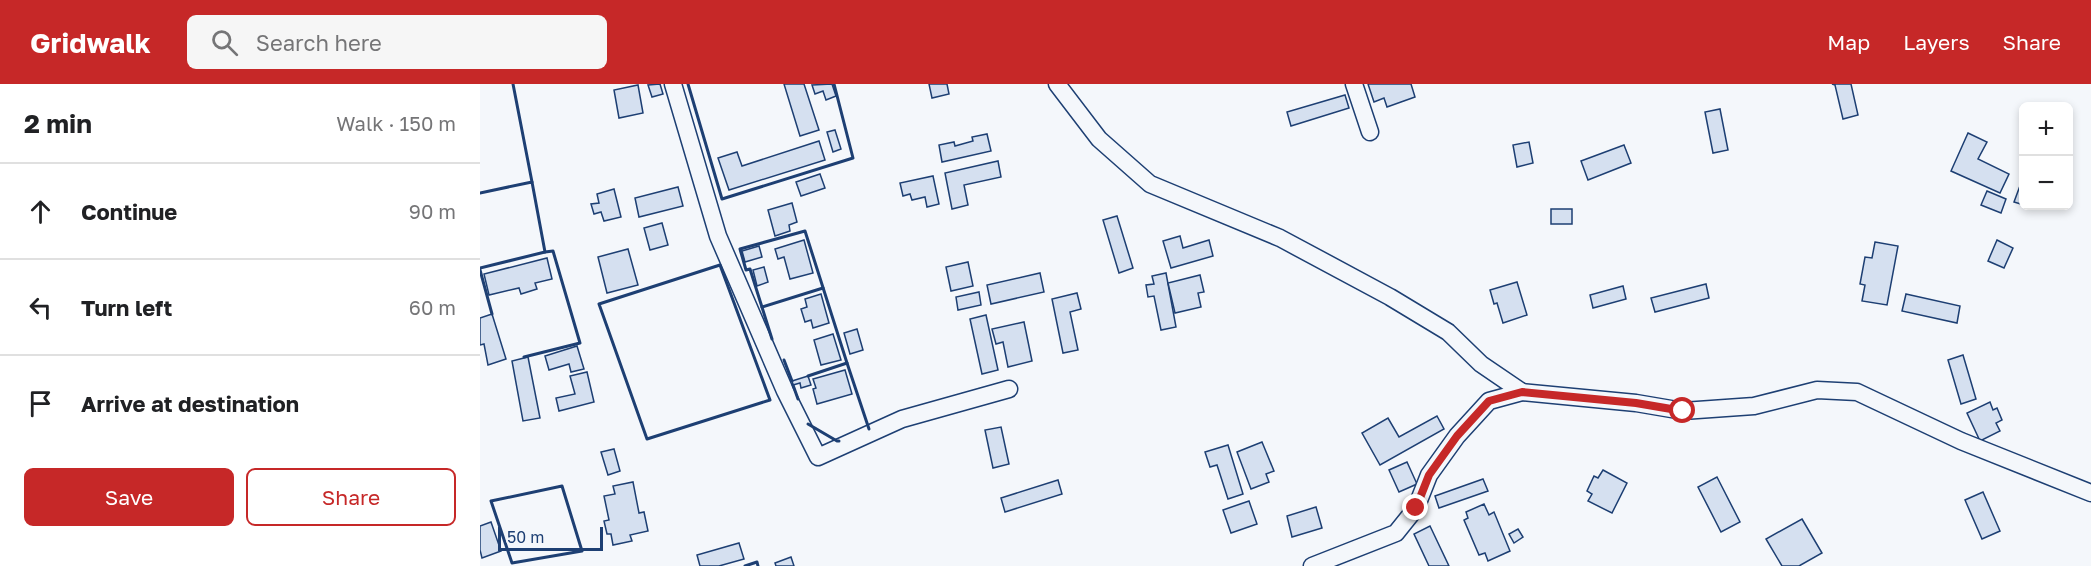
<!DOCTYPE html>
<html lang="en">
<head>
<meta charset="utf-8">
<style>
  :root { --surface:#fff; --page:#f6f6f6; --text:#202124; --muted:#757577; --line:#e0e0e0; --accent:#c62828 }
  body { margin:0; font-family:"Golos Text",sans-serif; background:var(--page); color:var(--text) }
  .controls { position:absolute; right:18px; top:18px; display:grid; overflow:hidden; border-radius:9px; box-shadow:0 3px 9px #0003 }
  .controls button { width:54px; height:54px; display:grid; place-items:center; padding:0; border:0; border-bottom:2px solid var(--line); background:var(--surface); color:var(--text); font:30px sans-serif }
  .scale { position:absolute; left:18px; bottom:15px; width:105px; box-sizing:border-box; padding-left:6px; border:3px solid #1d3f73; border-top:0; font-size:16px; line-height:21px; white-space:nowrap; color:#1d3f73; -webkit-text-stroke:4px #f4f7fb; paint-order:stroke }
  .stop { position:absolute; width:18px; height:18px; margin:-14px; border:4px solid #c62828; border-radius:50%; background:#fff }
  .stop.end { background:#c62828; border-color:#fff; box-shadow:0 2px 6px #0008 }
  .list { margin:0; padding:0; list-style:none }
  h2 { display:flex; justify-content:space-between; align-items:center; height:78px; margin:0; padding:0 24px; font-size:26px }
  h2 small { font-size:20px; font-weight:400; color:var(--muted) }
  .list li { display:grid; grid-template-columns:39px 1fr auto; gap:18px; align-items:center; box-sizing:border-box; height:96px; padding:0 24px; border-top:2px solid var(--line) }
  .list b { display:block; font-size:22px; white-space:nowrap }
  .list em { font-size:20px; font-style:normal; color:var(--muted) }
  .actions { display:flex; gap:12px; padding:18px 24px }
  .actions a { flex:1; padding:14px 0; border:2px solid var(--accent); border-radius:9px; text-align:center; font-size:21px; color:var(--accent) }
  .actions .main { background:var(--accent); color:#fff }
  .icon { flex:none; width:33px; height:33px; fill:none; stroke:currentColor; stroke-width:2; stroke-linecap:round; stroke-linejoin:round }
  .map { position:relative; flex:none; width:1611px; height:482px; overflow:hidden }
  header { display:flex; align-items:center; gap:36px; box-sizing:border-box; height:84px; padding:0 30px; background:var(--accent); color:#fff }
  header strong { font-size:28px }
  nav { display:flex; gap:33px; margin-inline-start:auto; font-size:21px }
  .search { width:420px; height:54px; background:var(--page); display:flex; align-items:center; gap:15px; box-sizing:border-box; padding:0 21px; border-radius:9px; color:var(--muted); font-size:22px }
  main { display:flex }
  aside { flex:1; background:var(--surface) }
  .map>svg:first-child { display:block }
  .building { fill:#d5e0f0; stroke:#1d3f73; stroke-width:1.5 }
  .lines { fill:none; stroke-linecap:round; stroke-linejoin:round }
  .minor-casing { stroke:#1d3f73; stroke-width:19 }
  .minor { stroke:#f4f7fb; stroke-width:16 }
  .wall { stroke:#1d3f73; stroke-width:3 }
  .route { stroke:#c62828; stroke-width:8 }
</style>
</head>
<body>
<header>
<strong>Gridwalk</strong>
<div class="search"><svg class="icon" aria-label="search" viewBox="0 0 24 24"><circle cx="10" cy="10" r="6"/><path d="M15 15l6 6"/></svg>Search here</div>
<nav><a>Map</a><a>Layers</a><a>Share</a></nav>
</header>
<main>
<aside>
<h2>2 min<small>Walk · 150 m</small></h2>
<ul class="list">
<li><svg class="icon" aria-label="ahead" viewBox="0 0 24 24"><path d="M12 20V5M6 11l6-6 6 6"/></svg><div><b>Continue</b></div><em>90 m</em></li>
<li><svg class="icon" aria-label="left" viewBox="0 0 24 24"><path d="M17 20v-9H6M10 6l-5 5 5 5"/></svg><div><b>Turn left</b></div><em>60 m</em></li>
<li><svg class="icon" aria-label="arrive" viewBox="0 0 24 24"><path d="M6 21V4h12l-3 4 3 4H6"/></svg><div><b>Arrive at destination</b></div></li>
</ul>
<div class="actions"><a class="main">Save</a><a>Share</a></div>
</aside>
<div class="map">
<svg width="1611" height="482" viewBox="0 0 1611 482">
  <rect width="100%" height="100%" fill="#f4f7fb"/>
  <g class="building">
    <path d="M180 0 183 10 172 13 168 1Z"/>
    <path d="M304 0H324L339 46 320 52Z"/>
    <path d="M352 0 356 12 346 16 343 7 335 10 332 1Z"/>
    <path d="M449 0H467L469 10 452 14Z"/>
    <path d="M888 0H931L935 13 907 23 904 14 894 18Z"/>
    <path d="M1352 0H1371L1378 31 1363 35 1355 1Z"/>
    <path d="M158 1 163 29 139 34 134 6Z"/>
    <path d="M865 11 869 24 811 42 807 28Z"/>
    <path d="M1240 25 1248 66 1233 69 1225 28Z"/>
    <path d="M355 46 361 65 353 68 347 48Z"/>
    <path d="M1488 49 1507 58 1498 75 1529 90 1520 109 1471 87Z"/>
    <path d="M507 50 511 67 462 78 459 61 474 58 475 62 493 57 492 53Z"/>
    <path d="M339 57 345 76 249 106 238 74 257 68 262 82Z"/>
    <path d="M1049 58 1053 79 1037 83 1033 61Z"/>
    <path d="M1144 61 1151 79 1108 96 1101 77Z"/>
    <path d="M518 77 521 93 484 101 488 121 472 125 465 89Z"/>
    <path d="M340 90 345 104 321 112 316 98Z"/>
    <path d="M1544 91V121L1534 118Z"/>
    <path d="M453 92 459 120 447 123 445 113 432 116 430 110 423 112 420 99Z"/>
    <path d="M198 103 203 122 159 133 155 114Z"/>
    <path d="M134 105 141 133 124 137 121 128 114 130 111 120 119 119 117 110Z"/>
    <path d="M1507 107 1526 115 1521 129 1501 121Z"/>
    <path d="M312 119 317 138 309 141 310 147 295 152 288 126Z"/>
    <rect x="1071" y="125" width="21" height="15"/>
    <path d="M637 132 653 184 639 189 623 136Z"/>
    <path d="M182 139 188 161 170 166 164 144Z"/>
    <path d="M700 152 703 164 729 156 733 172 691 184 683 157Z"/>
    <path d="M324 156 333 189 310 195 304 173 298 175 295 165Z"/>
    <path d="M1517 156 1533 164 1524 184 1508 177Z"/>
    <path d="M1395 158 1418 162 1407 221 1382 217 1385 201 1380 200 1385 173 1392 174Z"/>
    <path d="M279 162 282 173 265 178 262 167Z"/>
    <path d="M148 165 158 201 127 209 118 173Z"/>
    <path d="M67 174 72 195 55 199 57 205 41 210 39 204 9 211 4 190Z"/>
    <path d="M488 178 493 202 471 207 466 183Z"/>
    <path d="M284 183 288 198 277 202 273 186Z"/>
    <path d="M560 189 564 208 511 220 507 201Z"/>
    <path d="M686 189 696 243 681 246 674 212 668 213 666 201 674 200 672 192Z"/>
    <path d="M720 191 724 208 718 209 721 223 695 229 688 199Z"/>
    <path d="M1037 198 1047 231 1023 239 1017 219 1014 220 1010 206Z"/>
    <path d="M1226 200 1229 214 1175 228 1171 214Z"/>
    <path d="M1143 202 1146 215 1113 224 1110 211Z"/>
    <path d="M499 208 501 221 478 226 476 213Z"/>
    <path d="M597 209 601 225 590 228 598 266 583 269 572 215Z"/>
    <path d="M341 210 349 239 333 244 331 236 325 238 321 225 327 223 325 215Z"/>
    <path d="M1426 210 1480 222 1477 239 1422 227Z"/>
    <path d="M12 230 26 275 8 281 4 260 0 261V234Z"/>
    <path d="M506 231 518 286 502 290 490 235Z"/>
    <path d="M544 238 552 277 528 283 523 258 516 260 512 245Z"/>
    <path d="M377 245 383 266 370 270 364 249Z"/>
    <path d="M353 250 361 276 341 281 334 256Z"/>
    <path d="M97 262 104 285 91 288 89 280 69 286 65 272Z"/>
    <path d="M1483 271 1496 315 1481 320 1468 276Z"/>
    <path d="M48 273 60 334 43 337 32 277Z"/>
    <path d="M365 286 372 310 337 320 333 305 336 304 333 295Z"/>
    <path d="M107 288 114 318 79 327 76 314 95 310 90 292Z"/>
    <path d="M328 292 331 301 321 304 320 299 313 301 312 297Z"/>
    <path d="M1510 318 1513 326 1517 324 1522 336 1516 339 1520 347 1500 357 1487 329Z"/>
    <path d="M957 332 964 345 900 381 882 349 908 334 919 353Z"/>
    <path d="M521 343 529 380 513 384 505 346Z"/>
    <path d="M782 358 794 387 786 390 789 398 771 405 757 368Z"/>
    <path d="M748 361 763 410 748 415 737 381 730 383 725 368Z"/>
    <path d="M134 365 140 387 128 391 121 368Z"/>
    <path d="M927 378 937 400 919 408 909 386Z"/>
    <path d="M1123 386 1147 399 1132 429 1108 417 1112 410 1107 407 1114 392 1118 394Z"/>
    <path d="M1237 393 1260 438 1241 448 1218 403Z"/>
    <path d="M1003 395 1008 407 959 424 955 412Z"/>
    <path d="M578 396 582 410 525 428 521 414Z"/>
    <path d="M153 398 159 429 164 428 168 447 150 451 152 457 133 461 131 450H127L124 437 129 436 124 412 135 410 133 402Z"/>
    <path d="M1503 408 1520 447 1502 455 1485 416Z"/>
    <path d="M769 417 777 440 751 449 743 426Z"/>
    <path d="M1004 420 1009 431 1014 428 1030 467 1008 477 1005 469 999 471 984 436 988 434 986 428Z"/>
    <path d="M836 423 842 444 812 453 807 432Z"/>
    <path d="M1322 435 1342 469 1319 482H1302L1286 455Z"/>
    <path d="M11 438 21 467 2 474 0 466V442Z"/>
    <path d="M950 442 969 482H949L934 450Z"/>
    <path d="M1038 445 1043 453 1034 459 1029 450Z"/>
    <path d="M259 459 264 475 239 482H220L217 471Z"/>
    <path d="M311 473 314 482H296L295 479Z"/>
  </g>
  <g class="lines">
    <defs>
      <g id="minor">
        <path d="M193 0 238 152 305 307 338 373 422 335 529 305"/>
        <path d="M577 0 619 55 670 100 800 154 910 213 968 248 1001 280 1042 308"/>
        <path d="M874 0 890 48"/>
        <path d="M832 482 916 449 936 424 949 391 977 352 1009 317 1042 308 1156 319 1203 327 1274 322 1337 306 1377 308 1481 357 1611 409"/>
      </g>
    </defs>
    <use href="#minor" class="minor-casing"/>
    <use href="#minor" class="minor"/>
    <g class="wall">
      <path d="M33 0 52 98"/>
      <path d="M208 0 242 115 373 74 354 0"/>
      <path d="M0 109 52 98 65 168 0 184"/>
      <path d="M240 181 290 316 167 355 119 220Z"/>
      <path d="M0 186 12 230"/>
      <path d="M282 223 343 204"/>
      <path d="M292 255 270 185 266 186 260 165 325 147 367 279"/>
      <path d="M44 273 100 259 73 167 65 168"/>
      <path d="M304 276 312 297"/>
      <path d="M328 292 367 279 389 345"/>
      <path d="M313 301 318 315"/>
      <path d="M328 340 357 357H359"/>
      <path d="M82 402 102 467 32 479 11 417Z"/>
      <path d="M265 482 277 478 278 482"/>
    </g>
  </g>
  <g class="lines">
    <path class="route" d="M936 424 949 391 977 352 1009 317 1042 308 1156 319 1203 327"/>
  </g>
</svg>
<div class="controls">
<button>+</button>
<button>−</button>
</div>
<div class="scale">50 m</div>
<div class="stop" style="left:1203px;top:327px"></div>
<div class="stop end" style="left:936px;top:424px"></div>
</div>
</main>
</body>
</html>
